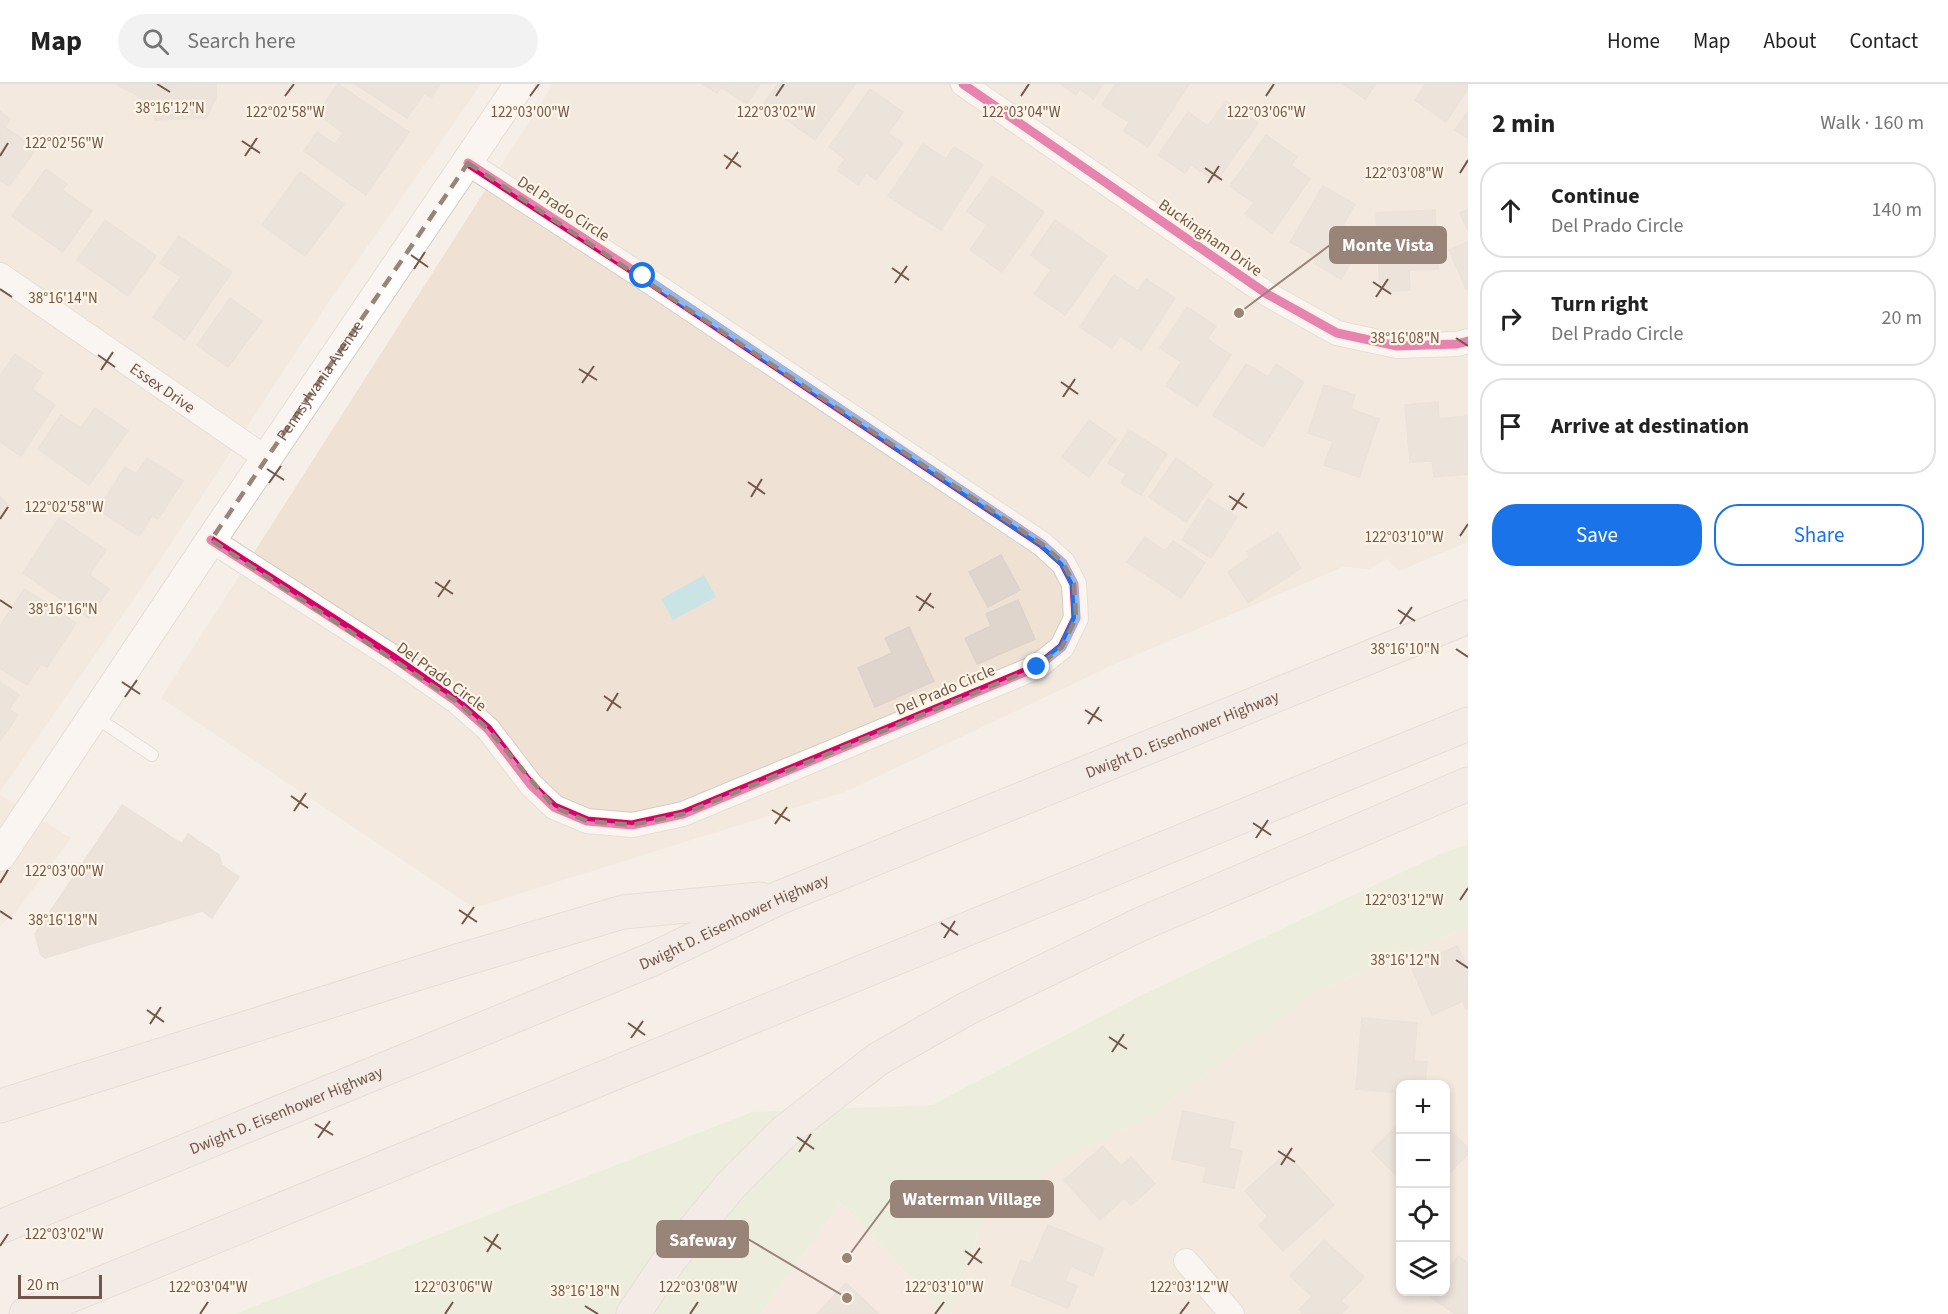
<!DOCTYPE html>
<html lang="en">
<head>
<meta charset="utf-8">
<style>
  :root { --surface:#fff; --page:#f2f2f2; --text:#222; --muted:#767676; --line:#e0e0e0; --accent:#1a73e8 }
  body { margin:0; font-family:"Source Sans 3",sans-serif; background:var(--page); color:var(--text) }
  .controls { position:absolute; right:18px; bottom:18px; display:grid; overflow:hidden; border-radius:12px; box-shadow:0 3px 9px #0003 }
  .controls button { width:54px; height:54px; display:grid; place-items:center; padding:0; border:0; border-bottom:2px solid var(--line); background:var(--surface); color:var(--text); font:30px sans-serif }
  .scale { position:absolute; left:18px; bottom:15px; width:84px; box-sizing:border-box; padding-left:6px; border:3px solid #725649; border-top:0; font-size:16px; line-height:21px; white-space:nowrap; color:#725649; -webkit-text-stroke:4px #fff5e7; paint-order:stroke }
  .stop { position:absolute; width:18px; height:18px; margin:-14px; border:4px solid #1a73e8; border-radius:50%; background:#fff }
  .stop.end { background:#1a73e8; border-color:#fff; box-shadow:0 2px 6px #0008 }
  .list { margin:0; padding:0; list-style:none }
  h2 { display:flex; justify-content:space-between; align-items:center; height:78px; margin:0; padding:0 24px; font-size:26px }
  h2 small { font-size:20px; font-weight:400; color:var(--muted) }
  .list li { display:grid; grid-template-columns:39px 1fr auto; gap:18px; align-items:center; box-sizing:border-box; height:96px; margin:0 12px 12px; padding:0 12px; border:2px solid var(--line); border-radius:24px }
  .list b { display:block; font-size:22px; white-space:nowrap }
  .list p { margin:0; font-size:20px; white-space:nowrap; color:var(--muted) }
  .list em { font-size:20px; font-style:normal; color:var(--muted) }
  .actions { display:flex; gap:12px; padding:18px 24px }
  .actions a { flex:1; padding:14px 0; border:2px solid var(--accent); border-radius:24px; text-align:center; font-size:21px; color:var(--accent) }
  .actions .main { background:var(--accent); color:#fff }
  .icon { flex:none; width:33px; height:33px; fill:none; stroke:currentColor; stroke-width:2; stroke-linecap:round; stroke-linejoin:round }
  .map { position:relative; flex:none; width:1468px; height:1230px; overflow:hidden }
  header { display:flex; align-items:center; gap:36px; box-sizing:border-box; height:84px; padding:0 30px; background:var(--surface); border-bottom:2px solid var(--line) }
  header strong { font-size:28px }
  nav { display:flex; gap:33px; margin-inline-start:auto; font-size:21px }
  .search { width:420px; height:54px; background:var(--page); display:flex; align-items:center; gap:15px; box-sizing:border-box; padding:0 21px; border-radius:33px; color:var(--muted); font-size:22px }
  main { display:flex }
  aside { flex:1; background:var(--surface) }
  .map>svg:first-child { display:block }
  .residential { fill:#efe2d5; fill-rule:evenodd }
  .commercial { fill:#f6e3db }
  .green { fill:#e3ecd3 }
  .water { fill:#cae4e6 }
  .building { fill:#dfd5cd; stroke:#ded2ca; stroke-width:1.5 }
  .lines { fill:none; stroke-linecap:round; stroke-linejoin:round }
  .service-casing { stroke:#d4ccc5; stroke-width:14 }
  .minor-casing { stroke:#d4ccc5; stroke-width:26 }
  .tertiary-casing { stroke:#d4ccc5; stroke-width:32 }
  .motorway-casing { stroke:#d5cbc5; stroke-width:35 }
  .service { stroke:#fefdfc; stroke-width:12 }
  .minor { stroke:#fefdfc; stroke-width:24 }
  .tertiary { stroke:#fefdfc; stroke-width:30 }
  .motorway { stroke:#f0e6e3; stroke-width:33 }
  .cycleway-casing { stroke:#fff5e7; stroke-width:13 }
  .cycleway { stroke:#d6006c; stroke-width:9 }
  .route { stroke:#1a73e8; stroke-width:8 }
  .marked { fill:none; stroke:#998479; stroke-width:4.5; stroke-dasharray:12 8; stroke-linejoin:round }
  .ticks { fill:none; stroke:#725649; stroke-width:2 }
  .labels { text-anchor:middle; stroke-width:4.5; stroke-linejoin:round; paint-order:stroke }
  .street-label { font-size:16px; fill:#725649; stroke:#fff5e7 }
  .ticks-label { font-size:15px; text-anchor:middle; fill:#725649; stroke:#fff5e7; stroke-width:4.5; stroke-linejoin:round; paint-order:stroke }
  .leader { fill:none; stroke:#998479; stroke-width:2 }
  .callout-dot { fill:#998479; stroke:#fff5e7; stroke-width:2 }
  .callout { fill:#998479; stroke:#998479; stroke-width:2 }
  .callout-label { font-size:18px; text-anchor:middle; font-weight:bold; fill:#fff }
</style>
</head>
<body>
<header>
<strong>Map</strong>
<div class="search"><svg class="icon" aria-label="search" viewBox="0 0 24 24"><circle cx="10" cy="10" r="6"/><path d="M15 15l6 6"/></svg>Search here</div>
<nav><a>Home</a><a>Map</a><a>About</a><a>Contact</a></nav>
</header>
<main>
<div class="map">
<svg width="1468" height="1230" viewBox="0 0 1468 1230">
  <rect width="100%" height="100%" fill="#f6efe8"/>
  <g class="residential">
    <path d="M0 0H481L328 219 151 490 0 708Z"/>
    <path d="M553 0H1468V458L1399 487 1387 475 1369 485 1343 483 1117 579 845 708 474 824 161 614Z"/>
    <path d="M0 711 71 754 17 826 0 843Z"/>
    <path d="M1468 843V1230H950L983 1136 1061 1076 1151 1032 1315 908ZM1400 1000H1446V1208H1400Z"/>
  </g>
  <path class="commercial" d="M841 1119 944 1230H760Z"/>
  <path class="green" d="M1468 760V843L1315 908 1151 1032 1061 1076 983 1136 950 1230H944L841 1119 760 1230H235L752 1028 932 1021 1142 911 1436 772Z"/>
  <path class="water" d="M704 491 716 513 673 536 661 515Z"/>
  <g class="building">
    <path d="M116 0H216V14L206 34 155 36 154 20Z"/>
    <path d="M338 0 409 48 366 111 304 67 317 48 335 60 343 49 317 30Z"/>
    <path d="M355 0H440L431 14 424 9 407 34Z"/>
    <path d="M702 0H760L747 20 721 3 717 9Z"/>
    <path d="M778 0H855L815 56 764 19Z"/>
    <path d="M1061 0H1103L1093 15 1080 5 1076 11Z"/>
    <path d="M1116 0H1189L1148 63 1124 47 1129 38 1102 21Z"/>
    <path d="M1343 0H1376L1365 15Z"/>
    <path d="M1426 0H1468V5L1446 38 1415 16Z"/>
    <path d="M870 5 903 28 888 49 903 59 876 96 866 89 858 101 837 86 845 75 829 63Z"/>
    <path d="M1226 17 1258 39 1216 98 1191 81 1185 89 1158 71 1188 28 1208 42Z"/>
    <path d="M0 27 10 35 5 43 36 65 9 102 0 96Z"/>
    <path d="M1468 27V54L1455 46Z"/>
    <path d="M1266 51 1297 73 1291 81 1310 95 1272 149 1245 130 1254 119 1230 102Z"/>
    <path d="M923 60 946 75 954 63 983 81 941 146 888 112Z"/>
    <path d="M46 85 67 100 62 106 92 127 63 168 12 132Z"/>
    <path d="M300 88 344 120 305 172 262 141Z"/>
    <path d="M992 92 1044 128 1002 188 970 166 987 141 967 127Z"/>
    <path d="M1323 102 1355 120 1343 141 1365 154 1341 195 1314 179 1317 173 1290 158Z"/>
    <path d="M1468 125V147L1460 129Z"/>
    <path d="M1435 126 1438 185 1409 186 1410 206 1380 208 1376 129Z"/>
    <path d="M105 136 156 172 128 212 77 176Z"/>
    <path d="M1055 136 1107 172 1065 231 1034 210 1051 186 1031 171Z"/>
    <path d="M179 152 232 188 185 256 153 233 181 193 160 179Z"/>
    <path d="M1468 158V205H1466L1449 166Z"/>
    <path d="M1114 191 1138 207 1146 195 1175 214 1141 266 1120 252 1112 264 1080 243Z"/>
    <path d="M230 214 262 237 228 283 197 261Z"/>
    <path d="M1187 223 1216 242 1207 255 1231 271 1197 322 1166 302 1181 278 1160 264Z"/>
    <path d="M15 270 43 289 32 305 55 321 21 372 0 358V292Z"/>
    <path d="M1246 280 1268 293 1276 280 1304 298 1263 363 1213 331Z"/>
    <path d="M1324 301 1355 311 1351 325 1379 335 1359 393 1324 381 1333 357 1308 349Z"/>
    <path d="M1438 318 1439 335 1467 332 1468 390 1434 393 1432 377 1410 378 1405 321Z"/>
    <path d="M95 324 128 347 89 401 38 365 61 331 81 344Z"/>
    <path d="M1089 336 1116 355 1089 393 1062 373Z"/>
    <path d="M1129 346 1167 370 1141 411 1121 399 1126 390 1108 379Z"/>
    <path d="M147 374 183 397 158 435 152 432 139 452 98 426 125 383 136 390Z"/>
    <path d="M1176 374 1213 400 1186 438 1149 413Z"/>
    <path d="M0 413 9 421 0 432Z"/>
    <path d="M1208 415 1237 433 1211 474 1182 456Z"/>
    <path d="M59 434 106 466 89 491 109 505 89 534 23 489Z"/>
    <path d="M1278 448 1301 484 1248 519 1228 488 1250 473 1247 468Z"/>
    <path d="M1145 453 1165 467 1173 457 1205 479 1181 514 1127 478Z"/>
    <path d="M1001 471 1020 506 988 523 969 488Z"/>
    <path d="M24 505 76 539 47 583 41 580 27 601 0 584V542Z"/>
    <path d="M1018 516 1035 555 977 580 965 554 991 542 986 530Z"/>
    <path d="M909 543 934 597 875 623 858 584 892 569 885 554Z"/>
    <path d="M0 598 19 611 9 625 18 631 0 657Z"/>
    <path d="M122 721 182 760 188 750 219 771 222 781 239 793 212 834 202 827 45 874 41 871 35 850Z"/>
    <path d="M1457 862 1468 883V924L1466 925 1463 917 1432 931 1411 883Z"/>
    <path d="M1362 934 1417 939 1414 977 1427 978 1425 1000H1400V1009L1356 1005Z"/>
    <path d="M1183 1027 1234 1038 1229 1064 1242 1067 1234 1104 1203 1098 1207 1083 1172 1075Z"/>
    <path d="M1400 1038V1095L1372 1067Z"/>
    <path d="M1448 1044 1468 1064V1070L1446 1093V1046Z"/>
    <path d="M1103 1062 1121 1082 1131 1073 1155 1100 1131 1121 1124 1114 1100 1136 1064 1096Z"/>
    <path d="M1286 1069 1334 1121 1283 1167 1259 1141 1268 1133 1245 1107Z"/>
    <path d="M1048 1141 1104 1164 1093 1192 1071 1182 1065 1197 1077 1202 1068 1224 1011 1201 1021 1176 1031 1180Z"/>
    <path d="M1324 1156 1364 1193 1341 1217 1348 1223 1341 1230H1303L1299 1226 1312 1212 1290 1192Z"/>
    <path d="M1458 1172 1468 1179V1230H1455L1429 1212 1433 1208H1446V1189Z"/>
    <path d="M846 1199 879 1230H817Z"/>
  </g>
  <g class="lines">
    <defs>
      <path id="service" d="M94 632 152 671"/>
      <g id="minor">
        <path d="M963 0 1267 210 1337 249 1397 262 1457 260 1468 257"/>
        <path id="s1" d="M0 191 267 375"/>
        <path d="M211 456 391 572 456 617 488 645 531 701 554 723 587 737 632 741 683 730 1037 583 1062 563 1076 534 1074 500 1063 479 1042 460 643 193 468 79"/>
        <path d="M1186 1177 1232 1230"/>
      </g>
      <g id="tertiary">
        <path id="s2" d="M0 772 211 456 520 0"/>
      </g>
      <g id="motorway">
        <path d="M0 1022 454 878 623 828 760 815"/>
        <path id="s3" d="M0 1143 653 875 781 813 1468 533"/>
        <path d="M26 1230 1468 640"/>
        <path d="M633 1230 671 1174 731 1101 784 1048 878 975 968 924 1141 840 1468 700"/>
      </g>
    </defs>
    <use href="#service" class="service-casing"/>
    <use href="#minor" class="minor-casing"/>
    <use href="#tertiary" class="tertiary-casing"/>
    <use href="#motorway" class="motorway-casing"/>
    <use href="#service" class="service"/>
    <use href="#minor" class="minor"/>
    <use href="#tertiary" class="tertiary"/>
    <use href="#motorway" class="motorway"/>
    <defs>
      <g id="cycleway">
        <path d="M963 0 1267 210 1337 249 1397 262 1457 260 1468 257"/>
        <path d="M211 456 391 572 456 617 488 645 531 701 554 723 587 737 632 741 683 730 1037 583 1062 563 1076 534 1074 500 1063 479 1042 460 643 193 468 79"/>
      </g>
    </defs>
    <use href="#cycleway" class="cycleway-casing"/>
    <use href="#cycleway" class="cycleway"/>
  </g>
  <g class="lines">
    <path class="route" d="M643 192 1042 460 1063 479 1074 500 1076 534 1062 563 1037 583"/>
  </g>
  <path d="M0 0H1468V1230H0ZM468 79 1042 460 1063 479 1074 500 1076 534 1062 563 1037 583 683 730 632 741 587 737 554 723 488 645 456 617 211 456Z" fill="#f6efe8" fill-opacity=".55" fill-rule="evenodd"/>
  <path class="marked" d="M468 79 1042 460 1063 479 1074 500 1076 534 1062 563 1037 583 683 730 632 741 587 737 554 723 488 645 456 617 211 456Z"/>
  <path class="ticks" d="M157 0 170 8M285 12 294 0M530 12 539 0M776 12 784 0M1021 12 1029 0M1266 12 1274 0M242 57 260 69M724 71 741 83M0 72 8 59M245 72 257 54M1205 84 1222 96M726 85 738 68M1460 89 1468 76M1208 99 1219 82M411 171 428 183M892 184 909 196M414 185 425 168M1373 198 1391 210M895 199 907 182M0 205 12 213M1376 213 1388 195M1456 254 1468 262M98 271 115 283M579 285 597 296M101 286 113 268M1061 298 1078 310M582 299 594 282M1063 313 1075 295M267 385 284 396M748 398 765 410M269 399 281 382M1229 412 1247 424M751 413 762 395M1232 426 1244 409M0 435 8 423M1460 452 1468 440M435 498 453 510M916 512 934 524M438 513 450 496M0 516 12 524M1398 526 1415 537M919 527 931 509M1400 540 1412 523M1456 565 1468 573M122 598 140 610M604 612 621 624M125 613 137 596M1085 626 1102 637M607 627 618 609M1088 640 1099 623M291 712 308 724M772 726 790 737M294 727 306 709M1253 739 1271 751M775 740 787 723M1256 754 1268 736M0 799 8 786M1460 816 1468 804M459 826 477 838M0 827 12 835M941 839 958 851M462 840 474 823M944 854 955 837M1456 876 1468 884M147 926 164 938M628 939 645 951M150 940 161 923M1109 953 1127 965M631 954 643 937M1112 968 1124 950M315 1040 333 1051M797 1053 814 1065M318 1054 330 1037M1278 1067 1295 1078M799 1068 811 1050M1281 1081 1292 1064M484 1153 501 1165M0 1162 8 1150M965 1167 982 1179M487 1168 498 1150M968 1181 980 1164M585 1222 598 1230M200 1230 208 1218M445 1230 453 1218M690 1230 698 1218M935 1230 944 1218M1180 1230 1189 1218"/>
  <g class="labels">
    <g class="street-label">
      <text transform="translate(564 124) rotate(33)" y="6">Del Prado Circle</text>
      <text transform="translate(1211 153) rotate(35)" y="6">Buckingham Drive</text>
      <text dy="6" stroke="none"><textPath href="#s2" startOffset="573">Pennsylvania Avenue</textPath></text>
      <text dy="6" stroke="none"><textPath href="#s1" startOffset="198">Essex Drive</textPath></text>
      <text transform="translate(442 592) rotate(36)" y="6">Del Prado Circle</text>
      <text transform="translate(945 605) rotate(-23)" y="6">Del Prado Circle</text>
      <text dy="6" stroke="none"><textPath href="#s3" startOffset="1281">Dwight D. Eisenhower Highway</textPath></text>
      <text dy="6" stroke="none"><textPath href="#s3" startOffset="795">Dwight D. Eisenhower Highway</textPath></text>
      <text dy="6" stroke="none"><textPath href="#s3" startOffset="309">Dwight D. Eisenhower Highway</textPath></text>
    </g>
  </g>
  <g class="ticks-label">
    <text x="170" y="29">38°16'12"N</text>
    <text x="285" y="33">122°02'58"W</text>
    <text x="530" y="33">122°03'00"W</text>
    <text x="776" y="33">122°03'02"W</text>
    <text x="1021" y="33">122°03'04"W</text>
    <text x="1266" y="33">122°03'06"W</text>
    <text x="64" y="64">122°02'56"W</text>
    <text x="1404" y="94">122°03'08"W</text>
    <text x="63" y="219">38°16'14"N</text>
    <text x="1405" y="259">38°16'08"N</text>
    <text x="64" y="428">122°02'58"W</text>
    <text x="1404" y="458">122°03'10"W</text>
    <text x="63" y="530">38°16'16"N</text>
    <text x="1405" y="570">38°16'10"N</text>
    <text x="64" y="792">122°03'00"W</text>
    <text x="1404" y="821">122°03'12"W</text>
    <text x="63" y="841">38°16'18"N</text>
    <text x="1405" y="881">38°16'12"N</text>
    <text x="64" y="1155">122°03'02"W</text>
    <text x="208" y="1208">122°03'04"W</text>
    <text x="453" y="1208">122°03'06"W</text>
    <text x="698" y="1208">122°03'08"W</text>
    <text x="944" y="1208">122°03'10"W</text>
    <text x="1189" y="1208">122°03'12"W</text>
    <text x="585" y="1212">38°16'18"N</text>
  </g>
  <path class="leader" d="M1239 229L1330 161M847 1174L891 1115M847 1214L748 1155"/>
  <g class="callout-dot">
    <circle cx="1239" cy="229" r="6"/>
    <circle cx="847" cy="1174" r="6"/>
    <circle cx="847" cy="1214" r="6"/>
  </g>
  <g class="callout">
    <rect x="1330" y="143" width="116" height="36" rx="6"/>
    <rect x="891" y="1097" width="162" height="36" rx="6"/>
    <rect x="657" y="1137" width="91" height="36" rx="6"/>
  </g>
  <g class="callout-label">
    <text x="1388" y="167">Monte Vista</text>
    <text x="972" y="1121">Waterman Village</text>
    <text x="703" y="1162">Safeway</text>
  </g>
</svg>
<div class="controls">
<button>+</button>
<button>−</button>
<button><svg class="icon" aria-label="locate" viewBox="0 0 24 24"><circle cx="12" cy="12" r="6"/><path d="M12 2v4M12 18v4M2 12h4M18 12h4"/></svg></button>
<button><svg class="icon" aria-label="layers" viewBox="0 0 24 24"><path d="M12 4l9 5-9 5-9-5zM3 14l9 5 9-5"/></svg></button>
</div>
<div class="scale">20 m</div>
<div class="stop" style="left:643px;top:192px"></div>
<div class="stop end" style="left:1037px;top:583px"></div>
</div>
<aside>
<h2>2 min<small>Walk · 160 m</small></h2>
<ul class="list">
<li><svg class="icon" aria-label="ahead" viewBox="0 0 24 24"><path d="M12 20V5M6 11l6-6 6 6"/></svg><div><b>Continue</b><p>Del Prado Circle</p></div><em>140 m</em></li>
<li><svg class="icon" aria-label="right" viewBox="0 0 24 24"><path d="M7 20v-9h11M14 6l5 5-5 5"/></svg><div><b>Turn right</b><p>Del Prado Circle</p></div><em>20 m</em></li>
<li><svg class="icon" aria-label="arrive" viewBox="0 0 24 24"><path d="M6 21V4h12l-3 4 3 4H6"/></svg><div><b>Arrive at destination</b></div></li>
</ul>
<div class="actions"><a class="main">Save</a><a>Share</a></div>
</aside>
</main>
</body>
</html>
